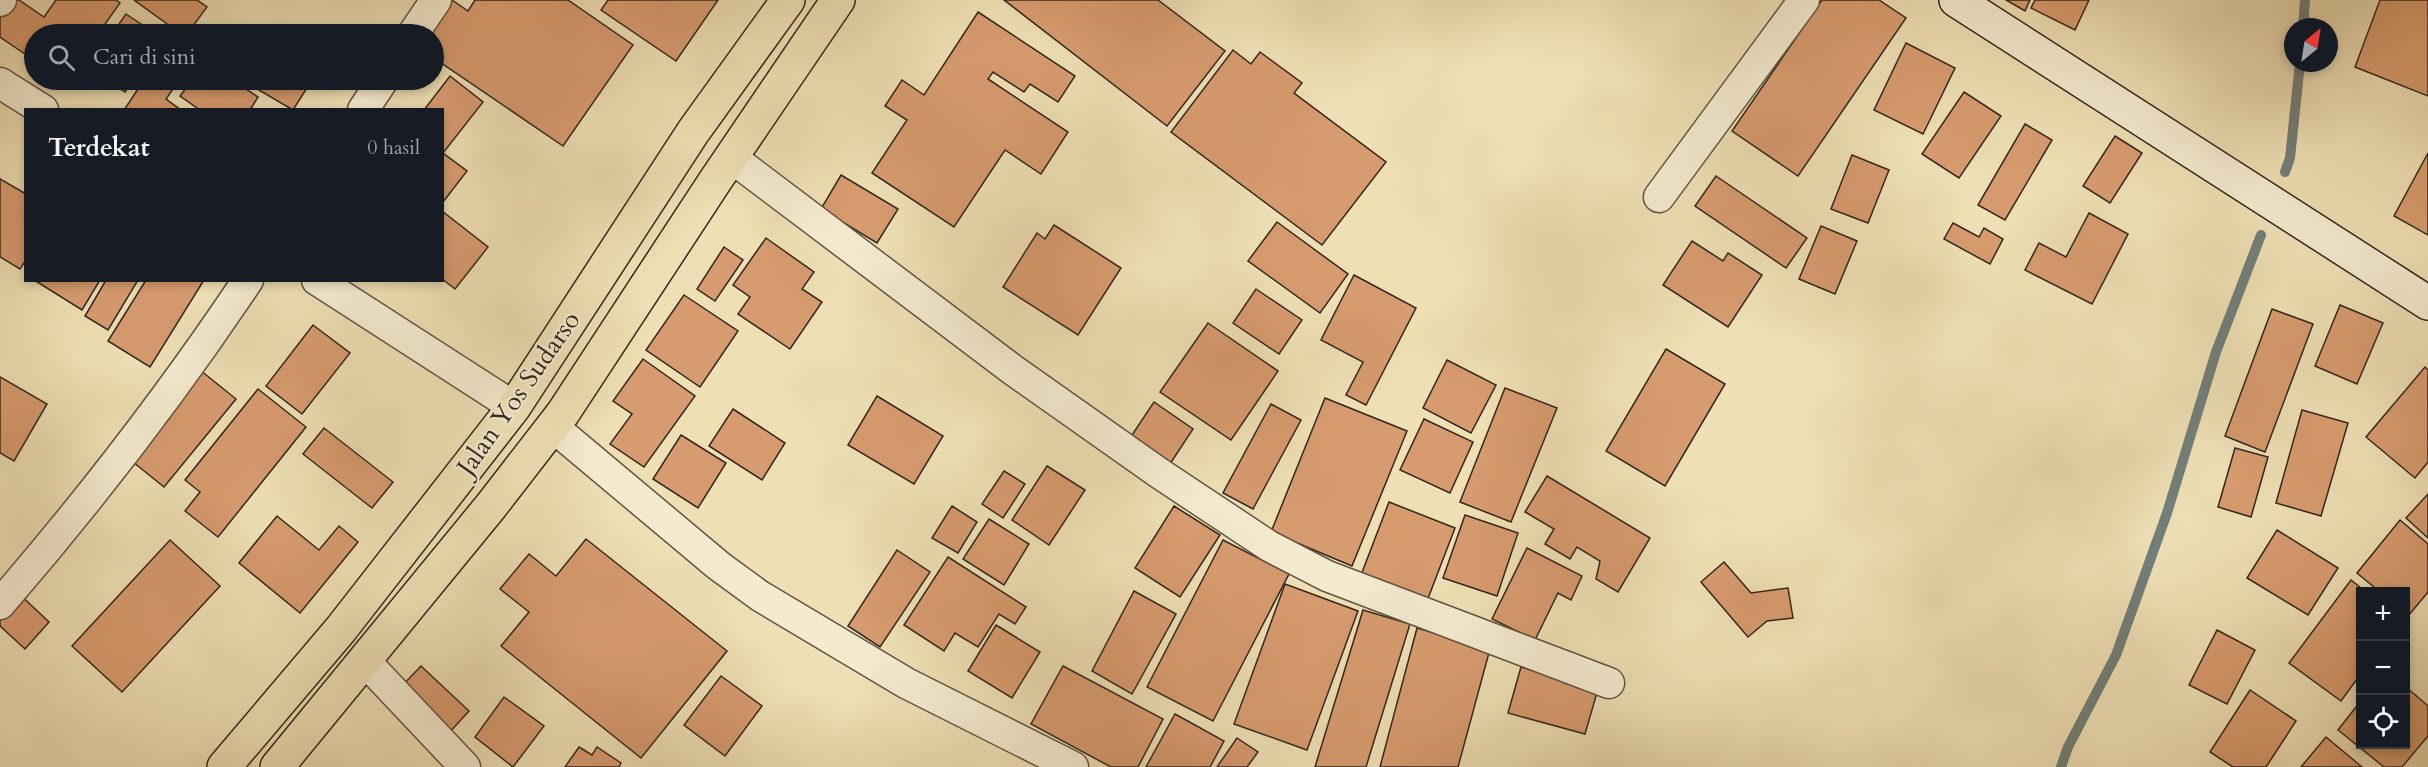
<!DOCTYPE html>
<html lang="id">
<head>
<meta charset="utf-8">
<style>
  :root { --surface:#171b24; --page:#242831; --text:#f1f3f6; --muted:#9ea1a6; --line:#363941 }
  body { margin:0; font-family:Cardo,serif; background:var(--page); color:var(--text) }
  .controls { position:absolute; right:18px; bottom:18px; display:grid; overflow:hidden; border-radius:0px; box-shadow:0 3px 9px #0003 }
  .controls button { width:54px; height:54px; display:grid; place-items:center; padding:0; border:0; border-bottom:2px solid var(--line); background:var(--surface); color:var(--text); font:30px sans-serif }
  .compass { position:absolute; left:2284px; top:18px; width:54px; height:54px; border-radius:50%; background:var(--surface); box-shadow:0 3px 9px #0003; rotate:30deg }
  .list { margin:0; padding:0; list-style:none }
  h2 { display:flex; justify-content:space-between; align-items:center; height:78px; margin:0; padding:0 24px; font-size:26px }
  h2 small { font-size:20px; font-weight:400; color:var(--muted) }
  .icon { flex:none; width:33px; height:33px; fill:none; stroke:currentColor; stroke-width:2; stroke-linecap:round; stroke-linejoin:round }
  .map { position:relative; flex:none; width:2428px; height:767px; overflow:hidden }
  .search { position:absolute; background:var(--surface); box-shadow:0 3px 9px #0003; left:24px; top:24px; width:420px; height:66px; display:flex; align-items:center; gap:15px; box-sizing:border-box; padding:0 21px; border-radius:33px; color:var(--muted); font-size:22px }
  .panel { position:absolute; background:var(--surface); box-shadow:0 3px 9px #0003; left:24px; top:108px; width:420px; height:174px; border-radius:0px }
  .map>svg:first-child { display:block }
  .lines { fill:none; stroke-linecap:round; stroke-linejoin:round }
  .stream { stroke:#727f79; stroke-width:10 }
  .building { fill:#d69b6e; stroke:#34261e; stroke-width:1.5 }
  .street-casing { stroke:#625444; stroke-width:33 }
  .secondary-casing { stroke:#34261e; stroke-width:36 }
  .highway-casing { stroke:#34261e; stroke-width:36 }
  .street { stroke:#f4eace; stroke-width:30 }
  .secondary { stroke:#f4eace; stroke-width:33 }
  .highway { stroke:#eedfb4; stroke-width:33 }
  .labels { text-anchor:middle; stroke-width:4.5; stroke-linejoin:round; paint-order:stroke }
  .street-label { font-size:26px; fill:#34261e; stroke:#f4eace }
</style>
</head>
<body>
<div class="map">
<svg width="2428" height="767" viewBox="0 0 2428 767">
  <rect width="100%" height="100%" fill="#eedfb4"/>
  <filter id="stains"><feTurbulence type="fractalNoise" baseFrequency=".00333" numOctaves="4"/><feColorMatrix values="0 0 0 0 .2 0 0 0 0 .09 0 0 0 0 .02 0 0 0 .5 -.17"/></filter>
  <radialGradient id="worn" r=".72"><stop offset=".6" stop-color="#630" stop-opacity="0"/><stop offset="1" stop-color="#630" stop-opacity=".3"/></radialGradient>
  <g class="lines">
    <g class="stream">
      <path d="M2303 27 2305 0"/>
      <path d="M2285 172 2290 158 2300 63"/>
      <path d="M2061 767 2068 747 2116 655 2167 513 2216 352 2261 235"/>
    </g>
  </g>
  <g class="building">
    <path d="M13 0H19L44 17 56 0H116L120 3 98 34H34V47L28 56 0 37V18Z"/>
    <path d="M134 0H197L207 7 187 34H181Z"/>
    <path d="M445 0H452L468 11 475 0H568L633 45 563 146 434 58V34H421Z"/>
    <path d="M608 0H718L676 61 601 10Z"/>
    <path d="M1004 0H1158L1225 51 1167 126Z"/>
    <path d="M1822 0H1879L1906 18 1798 176 1732 131Z"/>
    <path d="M2006 0H2030L2025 11Z"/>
    <path d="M2035 0H2089L2075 30 2031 8Z"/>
    <path d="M2380 0H2428V96L2355 67Z"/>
    <path d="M978 12 1075 76 1058 102 1030 84 1024 92 993 72 988 79 1068 132 1041 174 1005 150 954 227 872 173 907 120 885 106 902 80 924 95Z"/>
    <path d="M126 14 156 34H112Z"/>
    <path d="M1906 43 1955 68 1923 134 1874 110Z"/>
    <path d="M1233 50 1251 64 1260 52 1302 83 1294 93 1386 162 1322 245 1171 132Z"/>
    <path d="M450 76 483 102 443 153 467 171 443 202 442 110H424Z"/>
    <path d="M107 80H134L125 92Z"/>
    <path d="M144 80H179L166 99 181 110H124Z"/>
    <path d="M192 80H232L258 97 250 110H200L180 96Z"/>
    <path d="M242 80H312L293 110Z"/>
    <path d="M1964 92 2001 116 1959 178 1922 154Z"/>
    <path d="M2025 124 2052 140 2005 220 1978 205Z"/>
    <path d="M2115 136 2142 153 2110 203 2083 186Z"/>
    <path d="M2428 153V235L2394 216Z"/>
    <path d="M1852 155 1889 170 1868 223 1831 209Z"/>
    <path d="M841 175 898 209 877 243 821 209Z"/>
    <path d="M1716 176 1807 238 1786 268 1695 206Z"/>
    <path d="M0 179 26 194V260L20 269 0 257Z"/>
    <path d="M442 211 488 247 455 289 442 279Z"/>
    <path d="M2089 213 2128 234 2092 304 2025 270 2039 243 2066 257Z"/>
    <path d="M1277 222 1348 274 1320 313 1248 261Z"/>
    <path d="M1953 223 1979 237 1984 228 2003 239 1990 264 1944 239Z"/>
    <path d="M1054 225 1121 268 1078 335 1003 287 1037 233 1045 239Z"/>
    <path d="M1821 226 1857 241 1835 294 1799 279Z"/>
    <path d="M766 238 814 272 802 289 822 302 790 349 738 314 750 297 733 285Z"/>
    <path d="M1692 241 1723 261 1728 253 1762 275 1728 327 1663 285Z"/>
    <path d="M724 247 743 260 715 301 697 289Z"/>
    <path d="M1354 275 1416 308 1366 405 1346 395 1363 362 1321 340Z"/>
    <path d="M34 280H100L82 310Z"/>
    <path d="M106 280H138L108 330 85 316Z"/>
    <path d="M146 280H204L150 367 108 341Z"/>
    <path d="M1256 289 1302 320 1279 354 1233 323Z"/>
    <path d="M684 295 738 331 700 387 646 350Z"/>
    <path d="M2340 305 2383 323 2357 384 2315 366Z"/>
    <path d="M2272 309 2313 324 2265 452 2225 436Z"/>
    <path d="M1208 323 1278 371 1231 440 1160 392Z"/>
    <path d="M313 325 350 353 302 414 266 386Z"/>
    <path d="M1666 349 1725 384 1665 486 1606 451Z"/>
    <path d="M643 359 695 396 644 467 610 444 632 414 613 401Z"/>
    <path d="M1447 360 1496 385 1471 433 1423 408Z"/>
    <path d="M2425 367 2428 370V462L2415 478 2366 437Z"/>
    <path d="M200 370 236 399 164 487 128 458Z"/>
    <path d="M0 377 47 404 14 461 0 453Z"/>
    <path d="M1505 388 1557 408 1511 522 1460 502Z"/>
    <path d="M258 389 306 427 218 537 185 511 200 492 185 480Z"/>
    <path d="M877 396 943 436 914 484 848 445Z"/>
    <path d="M1325 398 1407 431 1352 566 1271 532Z"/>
    <path d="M1154 402 1193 429 1170 464 1130 438Z"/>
    <path d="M1271 404 1301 420 1253 509 1223 493Z"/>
    <path d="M733 409 785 443 762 480 709 446Z"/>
    <path d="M2302 410 2348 423 2321 516 2276 503Z"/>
    <path d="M1424 419 1473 442 1450 493 1400 470Z"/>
    <path d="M324 428 393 482 372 508 303 454Z"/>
    <path d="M681 435 726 463 698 508 653 479Z"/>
    <path d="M2235 448 2268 457 2251 517 2218 507Z"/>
    <path d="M1047 466 1085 490 1049 545 1012 520Z"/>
    <path d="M1004 471 1025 484 1003 518 982 504Z"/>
    <path d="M1547 476 1650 538 1618 592 1596 579 1600 561 1577 547 1570 559 1545 544 1554 529 1525 512Z"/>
    <path d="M2428 494V538L2406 518Z"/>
    <path d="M1389 502 1455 528 1427 601 1361 575Z"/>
    <path d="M952 506 977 522 958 553 932 538Z"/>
    <path d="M1174 506 1220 535 1180 597 1135 568Z"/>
    <path d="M1465 515 1518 533 1497 596 1443 578Z"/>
    <path d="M277 516 319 550 339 526 358 542 300 613 239 563Z"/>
    <path d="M989 519 1029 544 1004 585 963 559Z"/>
    <path d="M2400 520 2428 544V592L2409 615 2406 612V592H2380L2357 573Z"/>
    <path d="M2277 530 2338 568 2308 615 2247 578Z"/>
    <path d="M586 539 727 651 641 758 501 646 529 612 500 589 529 554 556 576Z"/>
    <path d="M170 540 220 586 122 692 72 646Z"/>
    <path d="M1223 540 1289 574 1213 721 1147 687Z"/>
    <path d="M1527 548 1582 576 1571 600 1558 593 1535 640 1492 619Z"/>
    <path d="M897 550 930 572 880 647 848 626Z"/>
    <path d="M948 557 1026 607 1015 624 999 614 978 647 955 633 944 651 904 625Z"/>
    <path d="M1724 562 1751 593 1788 588 1793 618 1767 621 1748 637 1701 582Z"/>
    <path d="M2351 580 2366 592H2360V675L2341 701 2289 663Z"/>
    <path d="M1285 584 1358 611 1307 750 1234 724Z"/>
    <path d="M14 589 49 622 25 649 0 626V603Z"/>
    <path d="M1134 591 1176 614 1132 694 1092 671Z"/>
    <path d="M1363 610 1410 624 1366 767H1315Z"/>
    <path d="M996 625 1040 652 1012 698 968 671Z"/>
    <path d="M1417 628 1490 649 1458 767H1380Z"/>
    <path d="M2217 630 2255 650 2227 704 2189 685Z"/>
    <path d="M421 666 469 711 448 734 400 688Z"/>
    <path d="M1063 666 1163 719 1138 767H1111L1031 724Z"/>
    <path d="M1521 667 1598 689 1585 734 1508 713Z"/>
    <path d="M721 676 762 706 725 756 684 725Z"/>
    <path d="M2406 687 2428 706V736L2402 767H2384L2338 730 2360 702V744H2406Z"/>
    <path d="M2250 690 2296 721 2266 767H2233L2210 752Z"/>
    <path d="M504 697 544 726 513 767 475 737Z"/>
    <path d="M1175 714 1224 741 1210 767H1146Z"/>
    <path d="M2326 737 2362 767H2301Z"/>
    <path d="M1237 738 1258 752 1247 767H1217Z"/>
    <path d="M579 747 592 755 597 747 621 763 619 767H565Z"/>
  </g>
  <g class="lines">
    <defs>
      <g id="street">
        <path d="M0 1 1 0"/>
        <path d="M413 34 436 0"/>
        <path d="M0 83 43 110"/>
        <path d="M363 110 383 80"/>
        <path d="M732 158 1013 370 1159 473 1269 546 1327 576 1609 683"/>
        <path d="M1659 197 1804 0"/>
        <path d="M317 280 514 407"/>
        <path d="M552 426 719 566 760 596 906 683 1073 767"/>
        <path d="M0 604C89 501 172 394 248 280"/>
        <path d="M364 660 465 767"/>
      </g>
      <path id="secondary" d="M1956 0 2428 303"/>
      <g id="highway">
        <path d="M224 767 341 629 514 407 693 132 788 0"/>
        <path d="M277 767 491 506 563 413 715 181 838 0"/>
      </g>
    </defs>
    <use href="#street" class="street-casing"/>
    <use href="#secondary" class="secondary-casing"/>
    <use href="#highway" class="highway-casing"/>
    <use href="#street" class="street"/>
    <use href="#secondary" class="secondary"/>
    <use href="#highway" class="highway"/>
  </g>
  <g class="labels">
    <g class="street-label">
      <text transform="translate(518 393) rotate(-55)" y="9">Jalan Yos Sudarso</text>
    </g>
  </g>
  <rect width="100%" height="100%" filter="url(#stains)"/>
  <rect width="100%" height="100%" fill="url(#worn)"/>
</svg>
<div class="controls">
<button>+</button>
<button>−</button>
<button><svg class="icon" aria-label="locate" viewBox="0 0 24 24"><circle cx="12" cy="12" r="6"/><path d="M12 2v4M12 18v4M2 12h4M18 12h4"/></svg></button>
</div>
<svg class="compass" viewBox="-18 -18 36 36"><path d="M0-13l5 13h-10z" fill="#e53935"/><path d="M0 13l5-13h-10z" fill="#9ea1a6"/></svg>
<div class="search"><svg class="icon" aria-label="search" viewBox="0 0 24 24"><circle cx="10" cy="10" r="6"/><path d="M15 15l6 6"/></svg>Cari di sini</div>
<section class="panel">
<h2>Terdekat<small>0 hasil</small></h2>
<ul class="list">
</ul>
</section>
</div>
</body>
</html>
